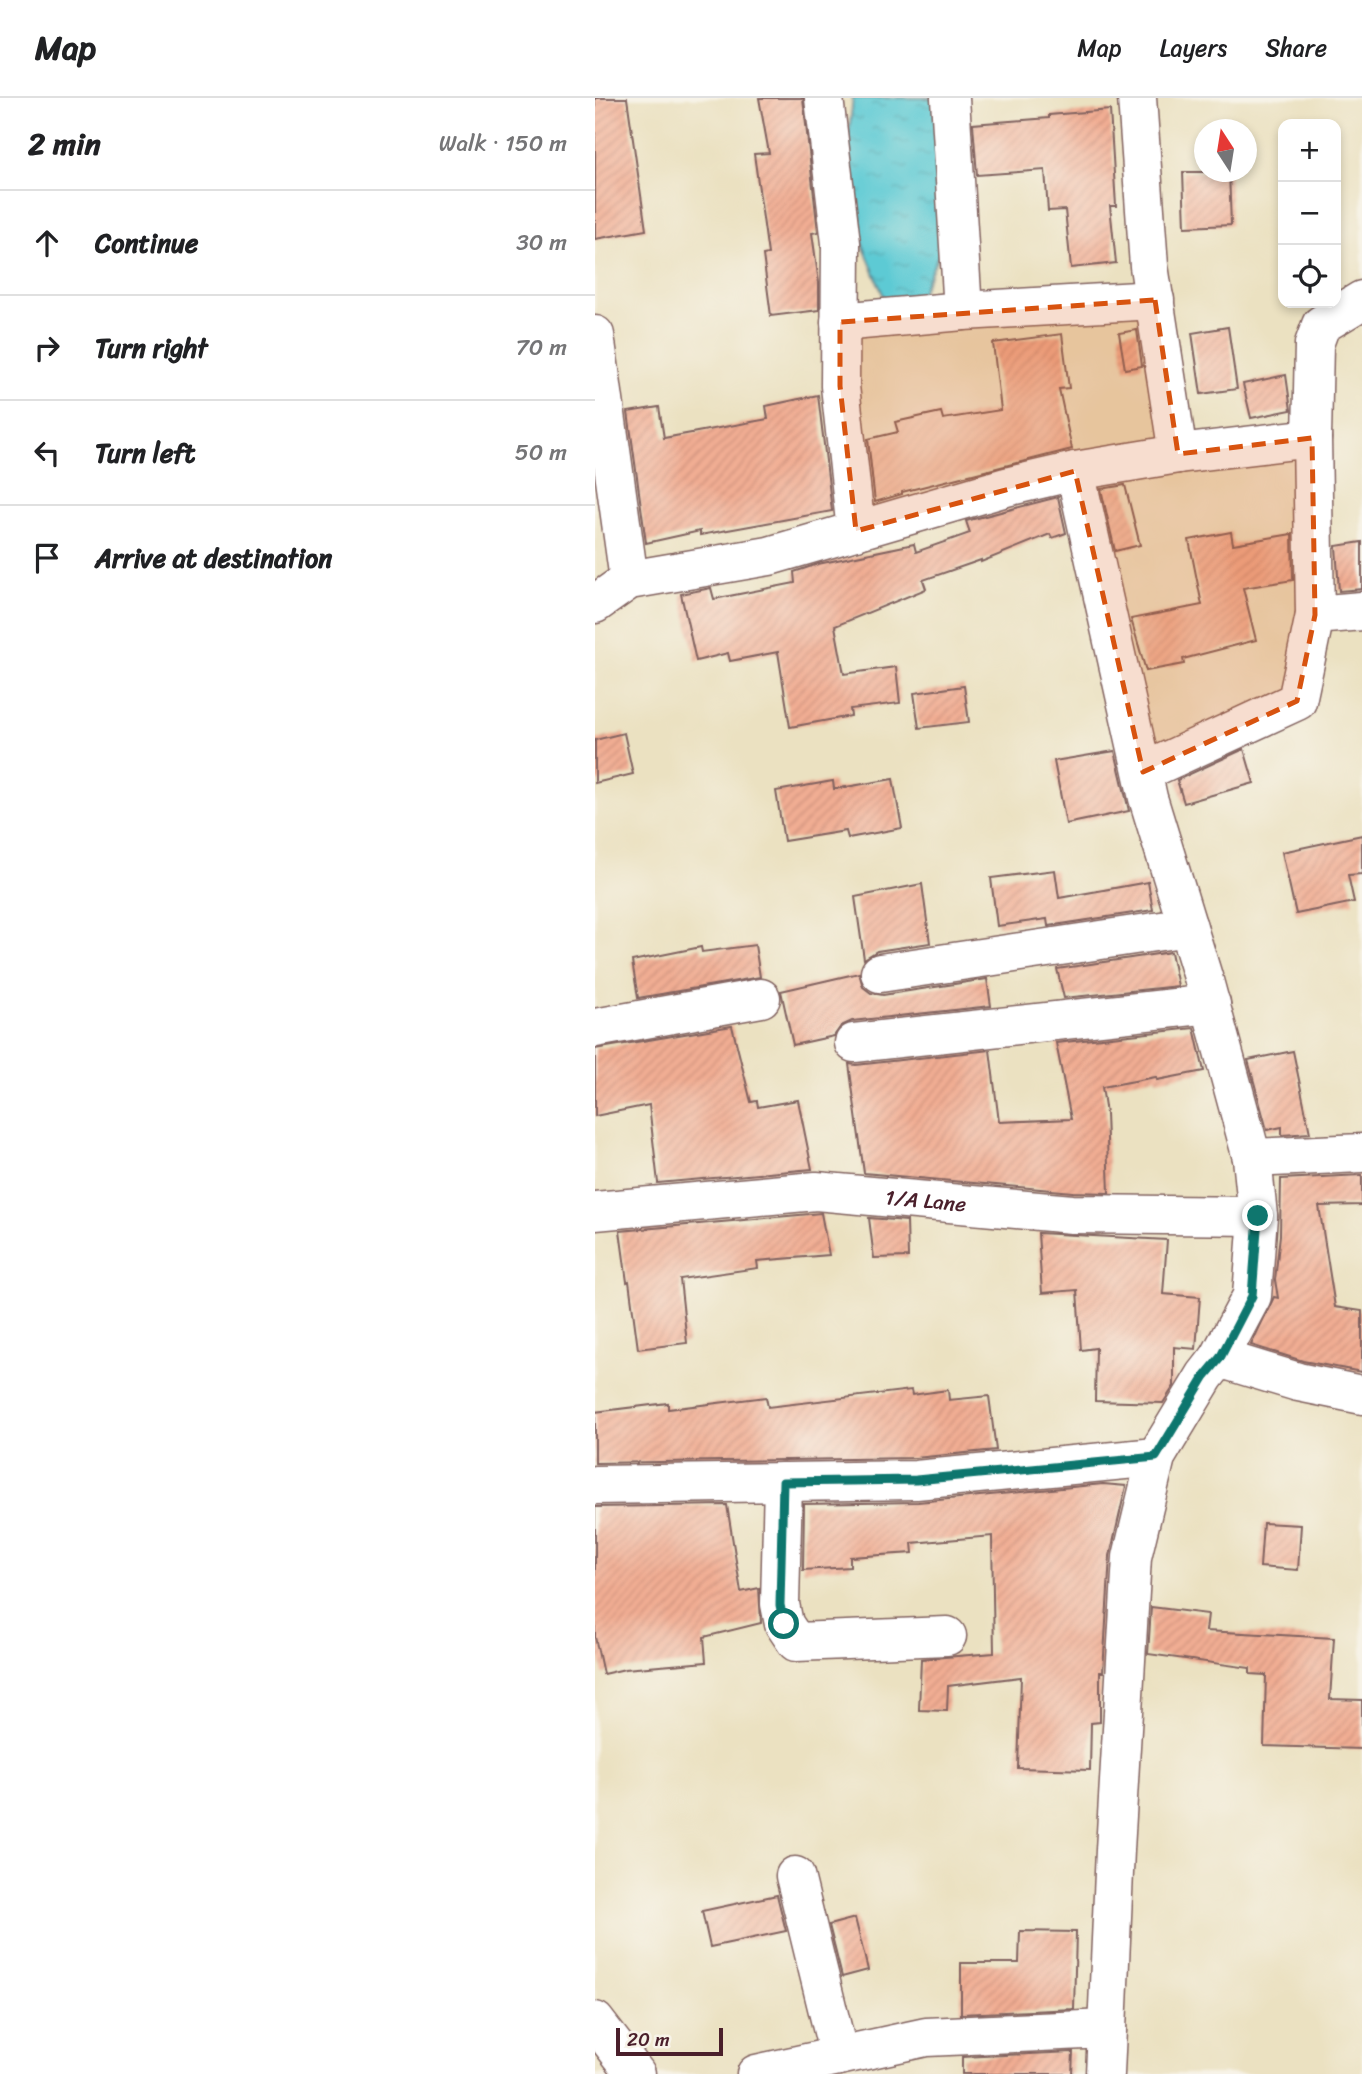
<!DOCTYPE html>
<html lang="en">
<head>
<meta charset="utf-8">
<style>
  :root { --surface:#fff; --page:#f2f2f2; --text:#202124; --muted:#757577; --line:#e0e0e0 }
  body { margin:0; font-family:Sriracha,sans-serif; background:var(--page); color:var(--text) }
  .controls { position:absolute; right:21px; top:21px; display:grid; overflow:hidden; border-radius:14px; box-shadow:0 4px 10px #0003 }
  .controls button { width:63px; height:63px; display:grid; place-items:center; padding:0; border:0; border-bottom:2px solid var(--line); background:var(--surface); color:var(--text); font:35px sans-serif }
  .compass { position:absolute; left:599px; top:21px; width:63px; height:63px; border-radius:50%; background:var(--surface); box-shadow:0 4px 10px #0003; rotate:348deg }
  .scale { position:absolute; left:21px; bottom:18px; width:107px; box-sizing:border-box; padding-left:7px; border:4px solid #4a1f2b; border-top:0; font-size:19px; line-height:24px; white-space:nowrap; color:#4a1f2b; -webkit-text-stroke:5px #f7f3e8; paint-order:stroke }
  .stop { position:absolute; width:21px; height:21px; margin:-16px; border:5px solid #0f766e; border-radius:50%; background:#fff }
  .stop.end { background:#0f766e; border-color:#fff; box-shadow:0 2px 7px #0008 }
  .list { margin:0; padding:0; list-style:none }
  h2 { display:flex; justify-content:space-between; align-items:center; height:91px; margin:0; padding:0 28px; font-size:30px }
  h2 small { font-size:23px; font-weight:400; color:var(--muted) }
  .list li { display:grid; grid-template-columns:46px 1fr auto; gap:21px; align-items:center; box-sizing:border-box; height:105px; padding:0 28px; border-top:2px solid var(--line) }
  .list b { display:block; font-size:26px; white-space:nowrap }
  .list em { font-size:23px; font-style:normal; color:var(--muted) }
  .icon { flex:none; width:38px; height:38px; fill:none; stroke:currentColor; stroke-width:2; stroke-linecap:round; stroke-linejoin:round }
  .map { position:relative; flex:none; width:767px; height:1976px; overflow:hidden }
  header { display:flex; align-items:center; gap:42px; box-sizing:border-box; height:98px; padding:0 35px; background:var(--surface); border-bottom:2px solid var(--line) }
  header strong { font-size:33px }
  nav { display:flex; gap:38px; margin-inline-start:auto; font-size:24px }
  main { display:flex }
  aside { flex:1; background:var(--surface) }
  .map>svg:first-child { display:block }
  .water { fill:url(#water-ripples); stroke:#547480; stroke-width:2 }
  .building { fill:url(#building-hatch) }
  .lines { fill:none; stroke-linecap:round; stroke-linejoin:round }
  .minor-casing { stroke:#826360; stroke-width:41 }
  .minor { stroke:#fff; stroke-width:38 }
  .route { stroke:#0f766e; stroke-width:9 }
  .marked { fill:#d8530f; fill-opacity:0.2; stroke:#d8530f; stroke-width:5; stroke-dasharray:14 9; stroke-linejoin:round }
  .labels { text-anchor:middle; stroke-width:7; stroke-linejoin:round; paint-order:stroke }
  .street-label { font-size:21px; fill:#4a1f2b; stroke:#f7f3e8 }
</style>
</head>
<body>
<header>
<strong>Map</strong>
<nav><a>Map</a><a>Layers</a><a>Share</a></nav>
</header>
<main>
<aside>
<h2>2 min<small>Walk · 150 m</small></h2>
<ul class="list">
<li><svg class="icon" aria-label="ahead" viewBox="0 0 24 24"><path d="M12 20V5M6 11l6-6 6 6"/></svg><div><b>Continue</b></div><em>30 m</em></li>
<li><svg class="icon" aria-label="right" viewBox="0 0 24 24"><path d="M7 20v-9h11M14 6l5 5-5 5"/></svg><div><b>Turn right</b></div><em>70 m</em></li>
<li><svg class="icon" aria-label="left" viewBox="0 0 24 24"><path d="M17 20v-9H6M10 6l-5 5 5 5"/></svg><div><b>Turn left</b></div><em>50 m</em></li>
<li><svg class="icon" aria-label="arrive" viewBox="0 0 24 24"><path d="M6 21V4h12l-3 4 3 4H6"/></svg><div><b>Arrive at destination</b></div></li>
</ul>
</aside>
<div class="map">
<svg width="767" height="1976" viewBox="0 0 767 1976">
  <defs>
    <pattern id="water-ripples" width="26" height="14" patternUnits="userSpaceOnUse" patternTransform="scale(1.75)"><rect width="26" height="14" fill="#5dcad4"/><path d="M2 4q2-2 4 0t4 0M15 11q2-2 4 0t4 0" fill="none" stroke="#52adb6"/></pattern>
    <pattern id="building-hatch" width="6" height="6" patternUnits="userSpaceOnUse" patternTransform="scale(1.75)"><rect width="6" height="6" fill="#f1ad93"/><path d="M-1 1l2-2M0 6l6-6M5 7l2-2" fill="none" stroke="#d0947f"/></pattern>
  </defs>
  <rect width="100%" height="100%" fill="#f7f3e8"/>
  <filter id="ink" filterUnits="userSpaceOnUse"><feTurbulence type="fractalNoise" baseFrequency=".0143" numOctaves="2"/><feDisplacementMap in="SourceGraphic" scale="14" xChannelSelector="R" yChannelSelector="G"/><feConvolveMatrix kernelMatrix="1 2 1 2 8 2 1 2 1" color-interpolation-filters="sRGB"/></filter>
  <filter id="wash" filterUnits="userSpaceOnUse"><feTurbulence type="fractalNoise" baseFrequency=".00686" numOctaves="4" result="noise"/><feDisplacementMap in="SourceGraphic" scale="28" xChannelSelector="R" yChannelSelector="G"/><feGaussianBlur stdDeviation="1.57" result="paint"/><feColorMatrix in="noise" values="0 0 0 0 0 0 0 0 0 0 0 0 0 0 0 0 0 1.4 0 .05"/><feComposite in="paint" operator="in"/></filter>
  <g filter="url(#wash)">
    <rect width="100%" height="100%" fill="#ebe1c1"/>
    <path class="water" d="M258 0H343L349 145 325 197 290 202 261 129 252 51Z"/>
    <g id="blocks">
      <g class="building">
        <path d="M0 0H32L51 132 0 141Z"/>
        <path d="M164 0H208L223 134 217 135 224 185V212L176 218 168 157 173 156 159 56 174 55Z"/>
        <path d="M515 12 521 108H515L521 165 476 170 470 112 453 113 450 72 382 77 378 26 454 20V17Z"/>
        <path d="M588 74H634L636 127 590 129Z"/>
        <path d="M633 229 642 291 606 296 597 235Z"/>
        <path d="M542 232 547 268 530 271 524 235Z"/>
        <path d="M467 236 474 290 464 291 477 351 307 394V396L280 404 273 341 303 334 300 324 346 314 348 321 406 312 398 245Z"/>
        <path d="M691 277 696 312 656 320 648 286Z"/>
        <path d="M223 297 237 413 105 437V433L51 445 33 314 64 309 69 340 173 321 171 308Z"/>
        <path d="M530 387 545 447 520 453 506 391Z"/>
        <path d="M463 399 471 435 457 440 455 436 386 464V462L328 482 331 491 240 528 249 576 301 569 305 605 255 611 256 618 195 629 183 554 135 563 133 555 101 563 86 496 116 490 119 501 200 485 199 474 223 466 319 446 321 454 375 435 371 423Z"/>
        <path d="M636 434 638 446 697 436 698 482 648 490 661 542 588 561 589 566 551 573 536 521 607 507 594 442Z"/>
        <path d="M767 444V491L744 493 741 448Z"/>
        <path d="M369 588 374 624 324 630 319 595Z"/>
        <path d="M29 635 38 676 0 685V642Z"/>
        <path d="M649 651 659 685 589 705 582 682Z"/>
        <path d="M520 653 534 713 471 726 459 663Z"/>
        <path d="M298 681 307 730 253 740 251 733 189 743 181 693 238 683 239 691Z"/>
        <path d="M767 737V776L753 777 759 804 701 816 687 754Z"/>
        <path d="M460 772 464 800 553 784 558 812 453 828 452 821 402 828 396 780Z"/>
        <path d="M327 786 335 845 282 853 269 861 260 799Z"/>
        <path d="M160 847 165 879 43 900 37 863 106 849 107 854Z"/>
        <path d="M576 854 583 888 469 900 462 871Z"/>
        <path d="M264 875 268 889 276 895 288 897 392 881 396 908 257 923 246 928 239 938 198 947 186 893Z"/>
        <path d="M137 928 156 1004 162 1003 163 1009 203 1002 217 1071 63 1085 54 1007 0 1018V951Z"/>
        <path d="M599 930 609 973 562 982 561 979 507 989 511 1015 514 1095 478 1094 269 1075 254 966 261 967 395 952 404 1024 476 1021 461 945Z"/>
        <path d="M698 953 715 1035 687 1037V1029L672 1032 653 962Z"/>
        <path d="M767 1077V1107L724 1108 740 1209 767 1213V1274L708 1263 656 1247 679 1199 683 1200 680 1182 685 1137 686 1081Z"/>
        <path d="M226 1115 234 1157 162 1163 163 1170 85 1181 92 1245 43 1251 34 1183 32 1184 25 1133Z"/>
        <path d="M274 1120 312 1123 313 1159 279 1160Z"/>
        <path d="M443 1135 572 1142 568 1196 605 1199 601 1251 579 1249V1288L568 1305 500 1303 501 1250 486 1252 482 1192 447 1195Z"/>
        <path d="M316 1292 317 1297 353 1292 354 1302 394 1298 401 1352 320 1360 0 1365V1314L73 1305V1311L171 1299 173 1309Z"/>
        <path d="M508 1386 531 1388 515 1458 508 1574H505V1624L496 1625 495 1672 423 1670 426 1579 353 1588 352 1613 324 1612 326 1561 399 1555 397 1438 317 1445 318 1455 255 1459V1469L208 1472 209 1406 323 1404Z"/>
        <path d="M132 1407 146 1494 164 1490 166 1525 109 1539 111 1564 30 1571 8 1576 0 1539V1409Z"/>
        <path d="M668 1425 706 1427 703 1472 665 1469Z"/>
        <path d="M556 1509 613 1516 611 1533 739 1540 735 1601 767 1602V1651L669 1648 671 1577 655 1576V1570L553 1556Z"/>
        <path d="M182 1797 191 1833 115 1849 107 1813Z"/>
        <path d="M260 1820 273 1872 247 1879 234 1827Z"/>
        <path d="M425 1833 481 1834 479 1911 366 1916V1865H424Z"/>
        <path d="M478 1954 477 1976H367V1959Z"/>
      </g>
    </g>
  </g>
  <g filter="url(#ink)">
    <use href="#blocks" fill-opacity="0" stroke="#826360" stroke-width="2"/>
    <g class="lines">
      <defs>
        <g id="minor">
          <path d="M229 0 246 145 245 288 261 433"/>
          <path d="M355 0 368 213"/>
          <path d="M542 0 554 168 583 356"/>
          <path d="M245 224 368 213 560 202"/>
          <path d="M0 237 34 482"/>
          <path d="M717 340 720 517 767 513"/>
          <path d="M480 373 553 700 608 879 657 1060 663 1118 657 1198 624 1260 610 1278 561 1359 537 1459 520 1752 510 1976"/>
          <path d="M0 506 34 482 174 458 411 389 480 373 583 356 717 340 719 246 726 227 767 202"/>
          <path d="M548 674 702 603 720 517"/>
          <path d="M285 875 593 829"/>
          <path d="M0 930 166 900"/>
          <path d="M259 945 616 906"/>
          <path d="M657 1060 767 1055"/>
          <path id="s1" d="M0 1113 221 1093 477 1116 663 1118"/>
          <path d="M624 1260 703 1284 767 1297"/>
          <path d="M188 1384 185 1506 189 1526 201 1544 352 1538"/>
          <path d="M0 1387 321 1382 561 1359"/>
          <path d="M200 1778 244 1958"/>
          <path d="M0 1923 41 1976"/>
          <path d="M161 1976 331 1939 512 1931"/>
        </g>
      </defs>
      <use href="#minor" class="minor-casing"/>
      <use href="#minor" class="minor"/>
    </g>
  </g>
  <g class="lines" filter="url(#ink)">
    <path class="route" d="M189 1526 185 1507 188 1384 321 1382 561 1359 610 1278 625 1260 657 1198 663 1118"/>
  </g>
  <path class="marked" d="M560 202 583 356 717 340 720 517 702 603 548 674 480 373 261 433 245 288V224Z"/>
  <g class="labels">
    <g class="street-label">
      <text dy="7" stroke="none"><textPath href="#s1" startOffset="332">1/A Lane</textPath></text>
    </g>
  </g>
</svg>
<div class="controls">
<button>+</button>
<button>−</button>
<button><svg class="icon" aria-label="locate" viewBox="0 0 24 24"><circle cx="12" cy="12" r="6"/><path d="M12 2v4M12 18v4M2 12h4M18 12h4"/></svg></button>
</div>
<svg class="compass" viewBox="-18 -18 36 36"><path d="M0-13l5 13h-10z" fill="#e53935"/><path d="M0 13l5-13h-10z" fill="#757577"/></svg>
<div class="scale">20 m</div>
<div class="stop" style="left:189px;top:1526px"></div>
<div class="stop end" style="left:663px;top:1118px"></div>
</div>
</main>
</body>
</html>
